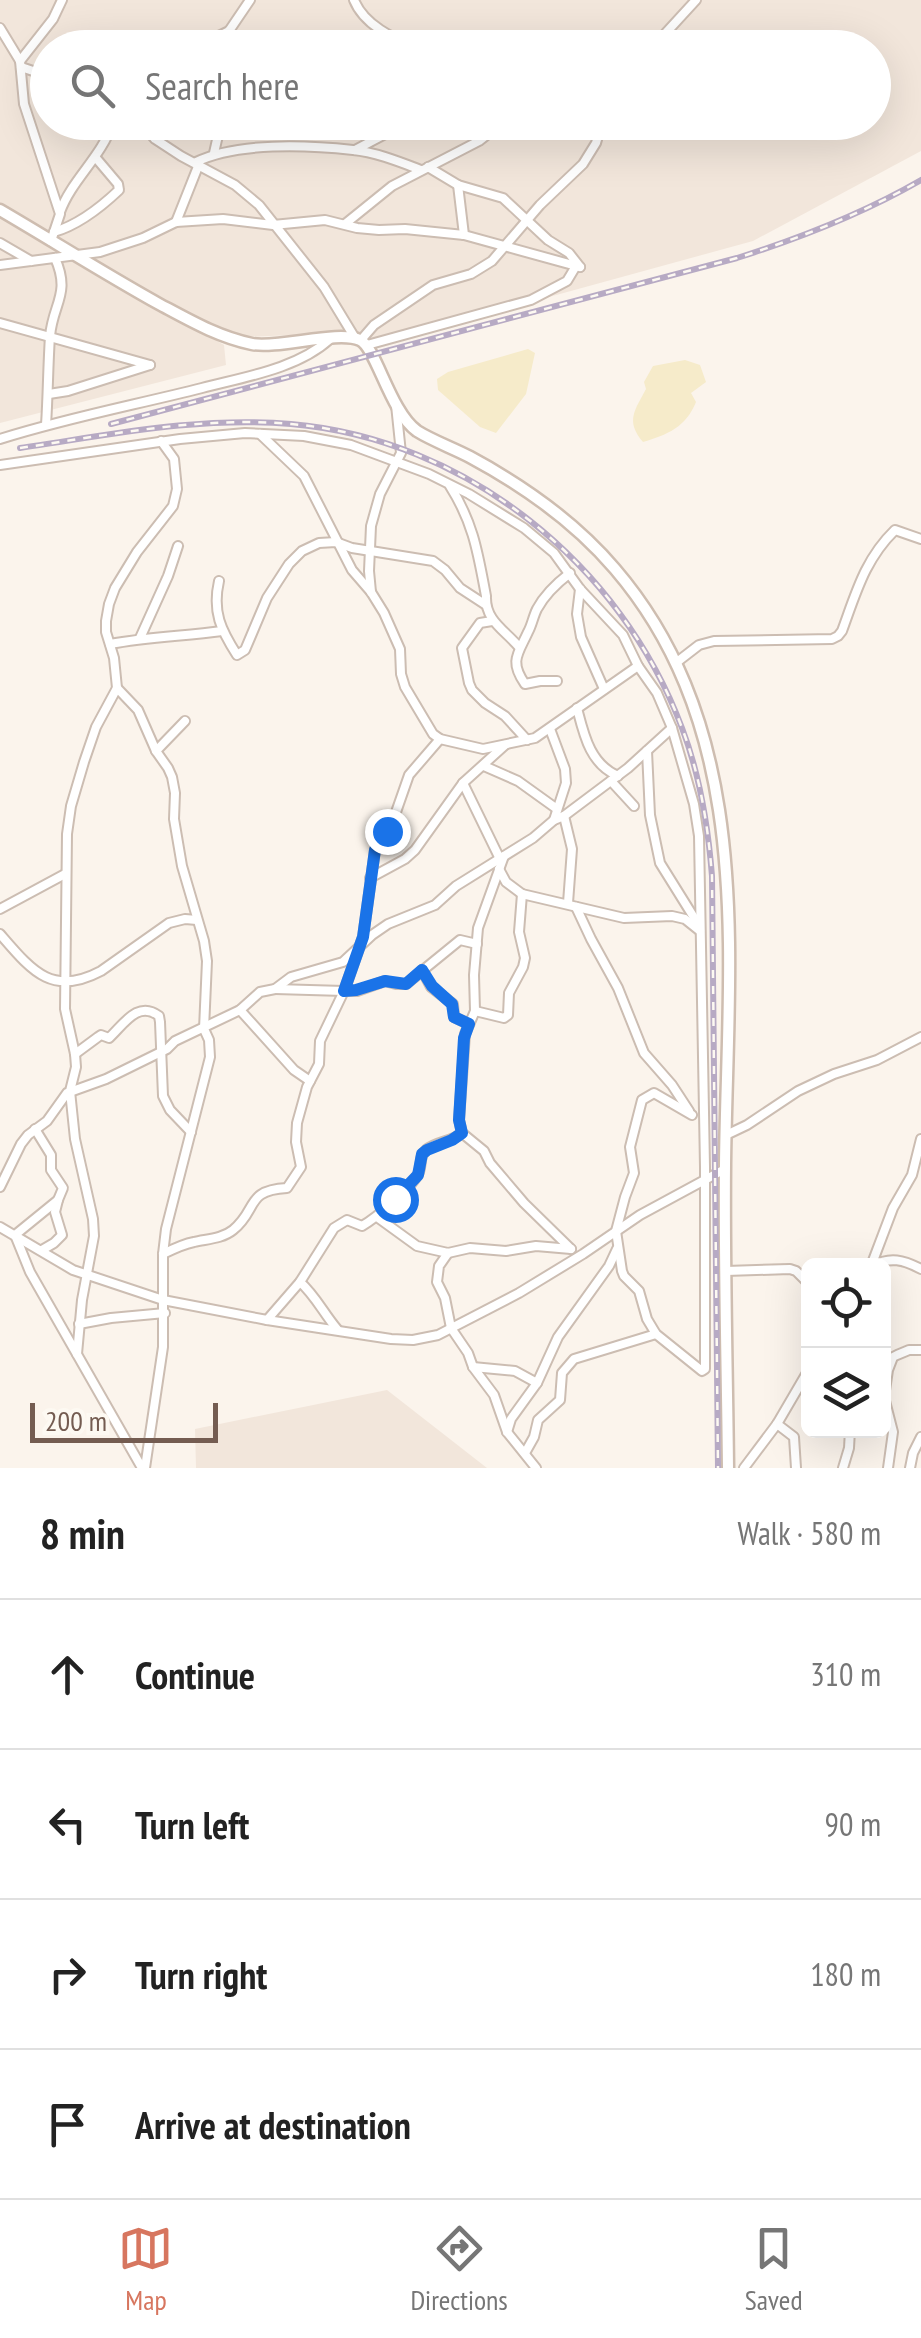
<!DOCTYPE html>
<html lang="en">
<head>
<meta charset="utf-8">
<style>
  :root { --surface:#fff; --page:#f6f6f6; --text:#222; --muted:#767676; --line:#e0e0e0; --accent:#d7765f }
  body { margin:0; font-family:"PT Sans Narrow",sans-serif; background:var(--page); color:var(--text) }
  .controls { position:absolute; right:30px; bottom:30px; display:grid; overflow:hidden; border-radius:15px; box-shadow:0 10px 40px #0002 }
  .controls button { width:90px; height:90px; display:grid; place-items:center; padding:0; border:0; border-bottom:2px solid var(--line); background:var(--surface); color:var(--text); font:50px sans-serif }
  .scale { position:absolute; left:30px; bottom:25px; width:188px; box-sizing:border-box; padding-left:10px; border:5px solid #745c51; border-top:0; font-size:28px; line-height:35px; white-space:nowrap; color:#745c51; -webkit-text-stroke:8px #fdf9f2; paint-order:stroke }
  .stop { position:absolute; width:30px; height:30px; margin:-22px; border:8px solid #1a73e8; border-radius:50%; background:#fff }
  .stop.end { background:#1a73e8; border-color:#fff; box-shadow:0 2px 10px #0008 }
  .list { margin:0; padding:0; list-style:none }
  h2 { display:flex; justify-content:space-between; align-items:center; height:130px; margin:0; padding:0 40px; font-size:42px }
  h2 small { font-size:32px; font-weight:400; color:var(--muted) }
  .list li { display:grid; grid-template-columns:65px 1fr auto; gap:30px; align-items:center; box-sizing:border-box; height:150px; padding:0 40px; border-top:2px solid var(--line) }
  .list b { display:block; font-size:38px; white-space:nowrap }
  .list em { font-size:32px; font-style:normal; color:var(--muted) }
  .icon { flex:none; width:55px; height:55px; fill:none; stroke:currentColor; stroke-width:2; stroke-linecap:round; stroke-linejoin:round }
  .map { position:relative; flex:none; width:921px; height:1468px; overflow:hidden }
  .search { position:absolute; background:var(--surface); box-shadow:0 10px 40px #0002; left:30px; right:30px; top:30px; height:110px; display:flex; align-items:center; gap:25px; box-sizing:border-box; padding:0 35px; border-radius:55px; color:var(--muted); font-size:38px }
  .sheet { height:730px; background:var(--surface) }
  nav { display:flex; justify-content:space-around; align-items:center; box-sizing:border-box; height:140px; border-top:2px solid var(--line); background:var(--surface); font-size:28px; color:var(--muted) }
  nav a { display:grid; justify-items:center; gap:5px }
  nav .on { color:var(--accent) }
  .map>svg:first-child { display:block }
  .residential { fill:#f2e6db; fill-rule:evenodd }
  .sand { fill:#f6ebca }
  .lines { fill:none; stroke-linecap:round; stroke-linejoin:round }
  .street-casing { stroke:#ccbdb2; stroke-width:12 }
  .secondary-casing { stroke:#cebdb0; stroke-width:15 }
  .street { stroke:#fff; stroke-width:8 }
  .secondary { stroke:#fff; stroke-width:10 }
  .rail-casing { stroke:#b7aac4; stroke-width:6 }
  .rail { stroke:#fdf9f2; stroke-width:2.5; stroke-dasharray:8; stroke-linecap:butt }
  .route { stroke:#1a73e8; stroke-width:12 }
</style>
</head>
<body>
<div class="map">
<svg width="921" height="1468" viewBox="0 0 921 1468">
  <rect width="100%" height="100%" fill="#fbf4ec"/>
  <g class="residential">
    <path d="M0 0H921V151L753 241 370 346 357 332 247 337 201 322 0 203ZM48 48H874V122H48Z"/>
    <path d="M0 215 224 345 226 365 0 423Z"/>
    <path d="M387 1390 487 1468H196L195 1429Z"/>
  </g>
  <g class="sand">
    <path d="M528 349 535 353 526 394 496 433 480 427 438 390 437 379 448 372Z"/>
    <path d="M685 360 700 365 706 382 691 393 696 402C686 427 667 435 643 442 625 421 635 410 646 389L644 382 653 366Z"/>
  </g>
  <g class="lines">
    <defs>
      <g id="street">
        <path d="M354 0C364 25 393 38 416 48"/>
        <path d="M0 28 20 61 24 104 60 214 51 241"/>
        <path d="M194 48 229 31 250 0"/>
        <path d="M226 48 229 31"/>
        <path d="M652 48 696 0"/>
        <path d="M20 61 53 19 62 0"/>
        <path d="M21 67 48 76"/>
        <path d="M140 122 155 139 181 156 235 185 259 205 324 287 355 338"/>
        <path d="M355 150 408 122"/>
        <path d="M214 153 221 122"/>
        <path d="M196 162C237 142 307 145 353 150 375 152 400 162 421 170"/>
        <path d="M428 167 458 185 503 198 548 240 569 253 580 267"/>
        <path d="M458 185 464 235"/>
        <path d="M60 212C72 179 102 157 113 122"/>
        <path d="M176 222 199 164"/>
        <path d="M345 224 392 186 479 141 503 122"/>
        <path d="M54 232C78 225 100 208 119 190L118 184 96 158"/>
        <path d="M0 243 31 261"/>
        <path d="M0 265 100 252 143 238 176 222 223 219 273 225 325 220 357 228 379 230 405 229 464 235 580 267"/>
        <path d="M0 323 150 365"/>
        <path d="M361 340 374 325 433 285 471 274 492 261 540 205 583 164 596 143 602 122"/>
        <path d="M367 345 531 300 567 281 576 266"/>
        <path d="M49 394 68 391 150 365"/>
        <path d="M46 425C48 395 48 366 50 336 53 303 71 294 55 258"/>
        <path d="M260 434 304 476 352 570 371 592 384 613 400 649 401 674 405 687 433 734 440 739 483 749 535 738 638 666"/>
        <path d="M0 439C66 418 135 405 202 388 244 377 297 369 330 339"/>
        <path d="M0 465 180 439 245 433 304 436 351 445 429 474 469 494 524 528 554 553 580 589 623 635 638 666 657 693 672 728 694 804 699 836 705 1167V1369L702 1371 656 1334 647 1319 639 1291 624 1276 622 1271 616 1231 625 1197 634 1173 630 1147 642 1100 654 1093 692 1115"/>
        <path d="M450 486C474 524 478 554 486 596 485 621 505 630 519 647"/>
        <path d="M219 581C212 612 221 630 237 655L245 650 267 598 289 564 302 551 319 543 336 542 352 548 433 561 445 570 460 588 486 605"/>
        <path d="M580 589 577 614 581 637 604 689"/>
        <path d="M371 592 369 571 371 526 380 494 401 453 396 405"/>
        <path d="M492 621 480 623 462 648 469 683 472 690 485 703 505 716 527 740"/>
        <path d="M140 638 168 576 178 546"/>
        <path d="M110 644C148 637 185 636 222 631"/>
        <path d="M677 662 699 645 714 641 832 639 838 636 842 631C856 593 865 559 895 530L921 539"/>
        <path d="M557 681H540L525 684C509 661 518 654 528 632 532 625 533 617 537 609 545 594 557 583 570 573"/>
        <path d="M117 688 138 710 156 751 168 768 172 777 175 793 174 819 182 866 204 941 207 961 204 1029 209 1040 210 1057 166 1229 163 1254V1347L145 1468"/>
        <path d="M577 708C584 735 590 764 618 776"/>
        <path d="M550 729 565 769 566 783 554 820"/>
        <path d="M156 751 185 721"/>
        <path d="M647 751 650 815 660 863 698 924"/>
        <path d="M484 766 518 781 557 809"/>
        <path d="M611 781 634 806"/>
        <path d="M463 783 499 857"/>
        <path d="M564 816 572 849 568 903"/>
        <path d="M504 856 478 928 474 975 475 1011 465 1034 459 1120 462 1133 484 1151 490 1163 524 1203 571 1249"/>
        <path d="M499 869 506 882 522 894 624 918 672 916 685 919 700 931"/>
        <path d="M370 878 405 859 415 850 463 783 505 745"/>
        <path d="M576 907 591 939 618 988 644 1053 672 1085 689 1111"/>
        <path d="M0 909 65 874"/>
        <path d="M0 934C32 971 52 997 101 971L169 923 185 919 197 920"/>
        <path d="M422 970 431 987 453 1004 454 1017 469 1024"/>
        <path d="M275 989 344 991H357L385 981 396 984H406L460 940 477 944"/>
        <path d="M240 1010 294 1070 310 1081"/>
        <path d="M475 1011 504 1018 508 1015 509 993 523 967 525 958 519 932 522 894"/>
        <path d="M75 1054 98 1037 101 1035 109 1038C124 1024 138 1000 159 1016L160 1022 163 1096 170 1110 191 1132"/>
        <path d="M726 1135 747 1125 798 1091 834 1074 877 1060 921 1037"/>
        <path d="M0 1187 21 1144 28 1135 47 1121 67 1093 106 1079 167 1049 175 1041 240 1010 260 992 275 989 291 977 343 962 372 935 388 924 435 905 456 886 533 838 554 820 564 816 628 768 672 728"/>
        <path d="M377 1217 417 1246 448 1253 470 1248 506 1251 536 1246 571 1249"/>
        <path d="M0 1227 73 1270 163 1300 267 1320 391 1339 413 1340 438 1335 519 1293 583 1254 640 1215 725 1169"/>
        <path d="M15 1235 30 1272 142 1468"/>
        <path d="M15 1235 58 1200 63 1188 51 1170V1155L35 1129"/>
        <path d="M42 1250 54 1243 62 1235 55 1212 58 1200"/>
        <path d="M448 1253 439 1266 437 1282 445 1298 451 1328 468 1353 473 1367 494 1395 507 1432 536 1468"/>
        <path d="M163 1254C173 1249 183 1244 194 1242 206 1239 222 1239 233 1230 258 1210 245 1190 287 1188L301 1167 296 1142 297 1123 307 1087 319 1064 320 1041 344 991 363 937 375 850 395 815 409 775 440 739"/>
        <path d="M871 1266 893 1208 912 1175 921 1139"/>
        <path d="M873 1266C890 1256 904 1260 921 1269"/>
        <path d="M726 1271 790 1269 796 1271 808 1283"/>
        <path d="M300 1282C315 1295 324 1314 337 1329"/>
        <path d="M267 1320 300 1282 334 1228 347 1220 362 1226C376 1218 413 1187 419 1172 422 1164 419 1156 426 1150 437 1141 452 1142 462 1133"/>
        <path d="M79 1324 111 1318 165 1313"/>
        <path d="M77 1354 82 1300 94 1236 93 1219 75 1139 70 1091 76 1067 75 1054 65 1009 67 834 71 806 84 762 96 727 117 688 114 658 106 632V621L109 604 115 588 137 552 173 506 177 489 174 459 161 441"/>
        <path d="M473 1367 515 1371 537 1383"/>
        <path d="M777 1424 794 1437 796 1468"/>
        <path d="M507 1432 511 1419 537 1383 558 1337 609 1266 617 1249"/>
        <path d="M525 1453 534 1437 538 1420 560 1400 562 1373 574 1359 656 1334"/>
        <path d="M744 1468 777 1424 808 1371"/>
        <path d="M843 1468 849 1448 850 1430"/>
        <path d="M888 1468 893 1432 884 1397 888 1370 893 1357 897 1355 909 1350H921"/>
        <path d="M910 1468 913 1453 921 1437"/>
      </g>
      <path id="secondary" d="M0 210C53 241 105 274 159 304 189 320 218 337 252 344 279 349 338 330 360 340 376 347 390 412 417 431 433 441 453 448 470 457 524 486 575 522 615 569 758 736 727 962 725 1165 724 1266 727 1367 728 1468"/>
    </defs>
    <use href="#street" class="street-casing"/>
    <use href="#secondary" class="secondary-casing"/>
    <use href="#street" class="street"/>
    <use href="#secondary" class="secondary"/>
    <defs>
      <g id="rail">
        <path d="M111 424 737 258C800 238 864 213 921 180"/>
        <path d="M20 448C109 435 200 416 291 424 466 439 621 564 682 728 700 775 708 825 712 876L718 1468"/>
      </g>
    </defs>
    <use href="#rail" class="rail-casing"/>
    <use href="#rail" class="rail"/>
  </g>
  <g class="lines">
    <path class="route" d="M387 831 375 850 363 937 344 991 356 990 385 981 406 984 422 970 432 986 452 1004 454 1017 469 1024 464 1038 459 1120 462 1133 452 1140 427 1150 422 1154 418 1175 395 1199"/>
  </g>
</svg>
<div class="controls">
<button><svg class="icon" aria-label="locate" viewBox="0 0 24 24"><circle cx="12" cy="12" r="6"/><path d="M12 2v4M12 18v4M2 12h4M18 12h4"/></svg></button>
<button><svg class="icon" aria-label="layers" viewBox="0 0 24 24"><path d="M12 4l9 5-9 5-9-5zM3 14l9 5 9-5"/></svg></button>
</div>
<div class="scale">200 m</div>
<div class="stop" style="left:395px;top:1199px"></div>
<div class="stop end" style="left:387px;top:831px"></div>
<div class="search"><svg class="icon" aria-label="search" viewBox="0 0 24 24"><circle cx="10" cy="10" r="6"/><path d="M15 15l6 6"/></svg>Search here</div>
</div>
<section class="sheet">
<h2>8 min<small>Walk · 580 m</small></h2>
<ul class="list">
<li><svg class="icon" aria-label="ahead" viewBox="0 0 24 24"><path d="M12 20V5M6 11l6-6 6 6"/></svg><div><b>Continue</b></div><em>310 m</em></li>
<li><svg class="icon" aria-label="left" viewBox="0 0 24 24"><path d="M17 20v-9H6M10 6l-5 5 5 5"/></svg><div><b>Turn left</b></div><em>90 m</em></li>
<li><svg class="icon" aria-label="right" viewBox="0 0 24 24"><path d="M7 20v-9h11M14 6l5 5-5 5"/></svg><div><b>Turn right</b></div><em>180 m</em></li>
<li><svg class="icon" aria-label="arrive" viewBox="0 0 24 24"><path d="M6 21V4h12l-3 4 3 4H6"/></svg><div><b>Arrive at destination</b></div></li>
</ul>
</section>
<nav>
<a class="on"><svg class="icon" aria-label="map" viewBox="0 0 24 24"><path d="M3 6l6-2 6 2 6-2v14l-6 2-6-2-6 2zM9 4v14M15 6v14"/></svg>Map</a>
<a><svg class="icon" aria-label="directions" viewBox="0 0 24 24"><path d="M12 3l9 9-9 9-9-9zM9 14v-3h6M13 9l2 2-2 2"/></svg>Directions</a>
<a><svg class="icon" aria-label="saved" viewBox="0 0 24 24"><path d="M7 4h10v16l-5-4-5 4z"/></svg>Saved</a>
</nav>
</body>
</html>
